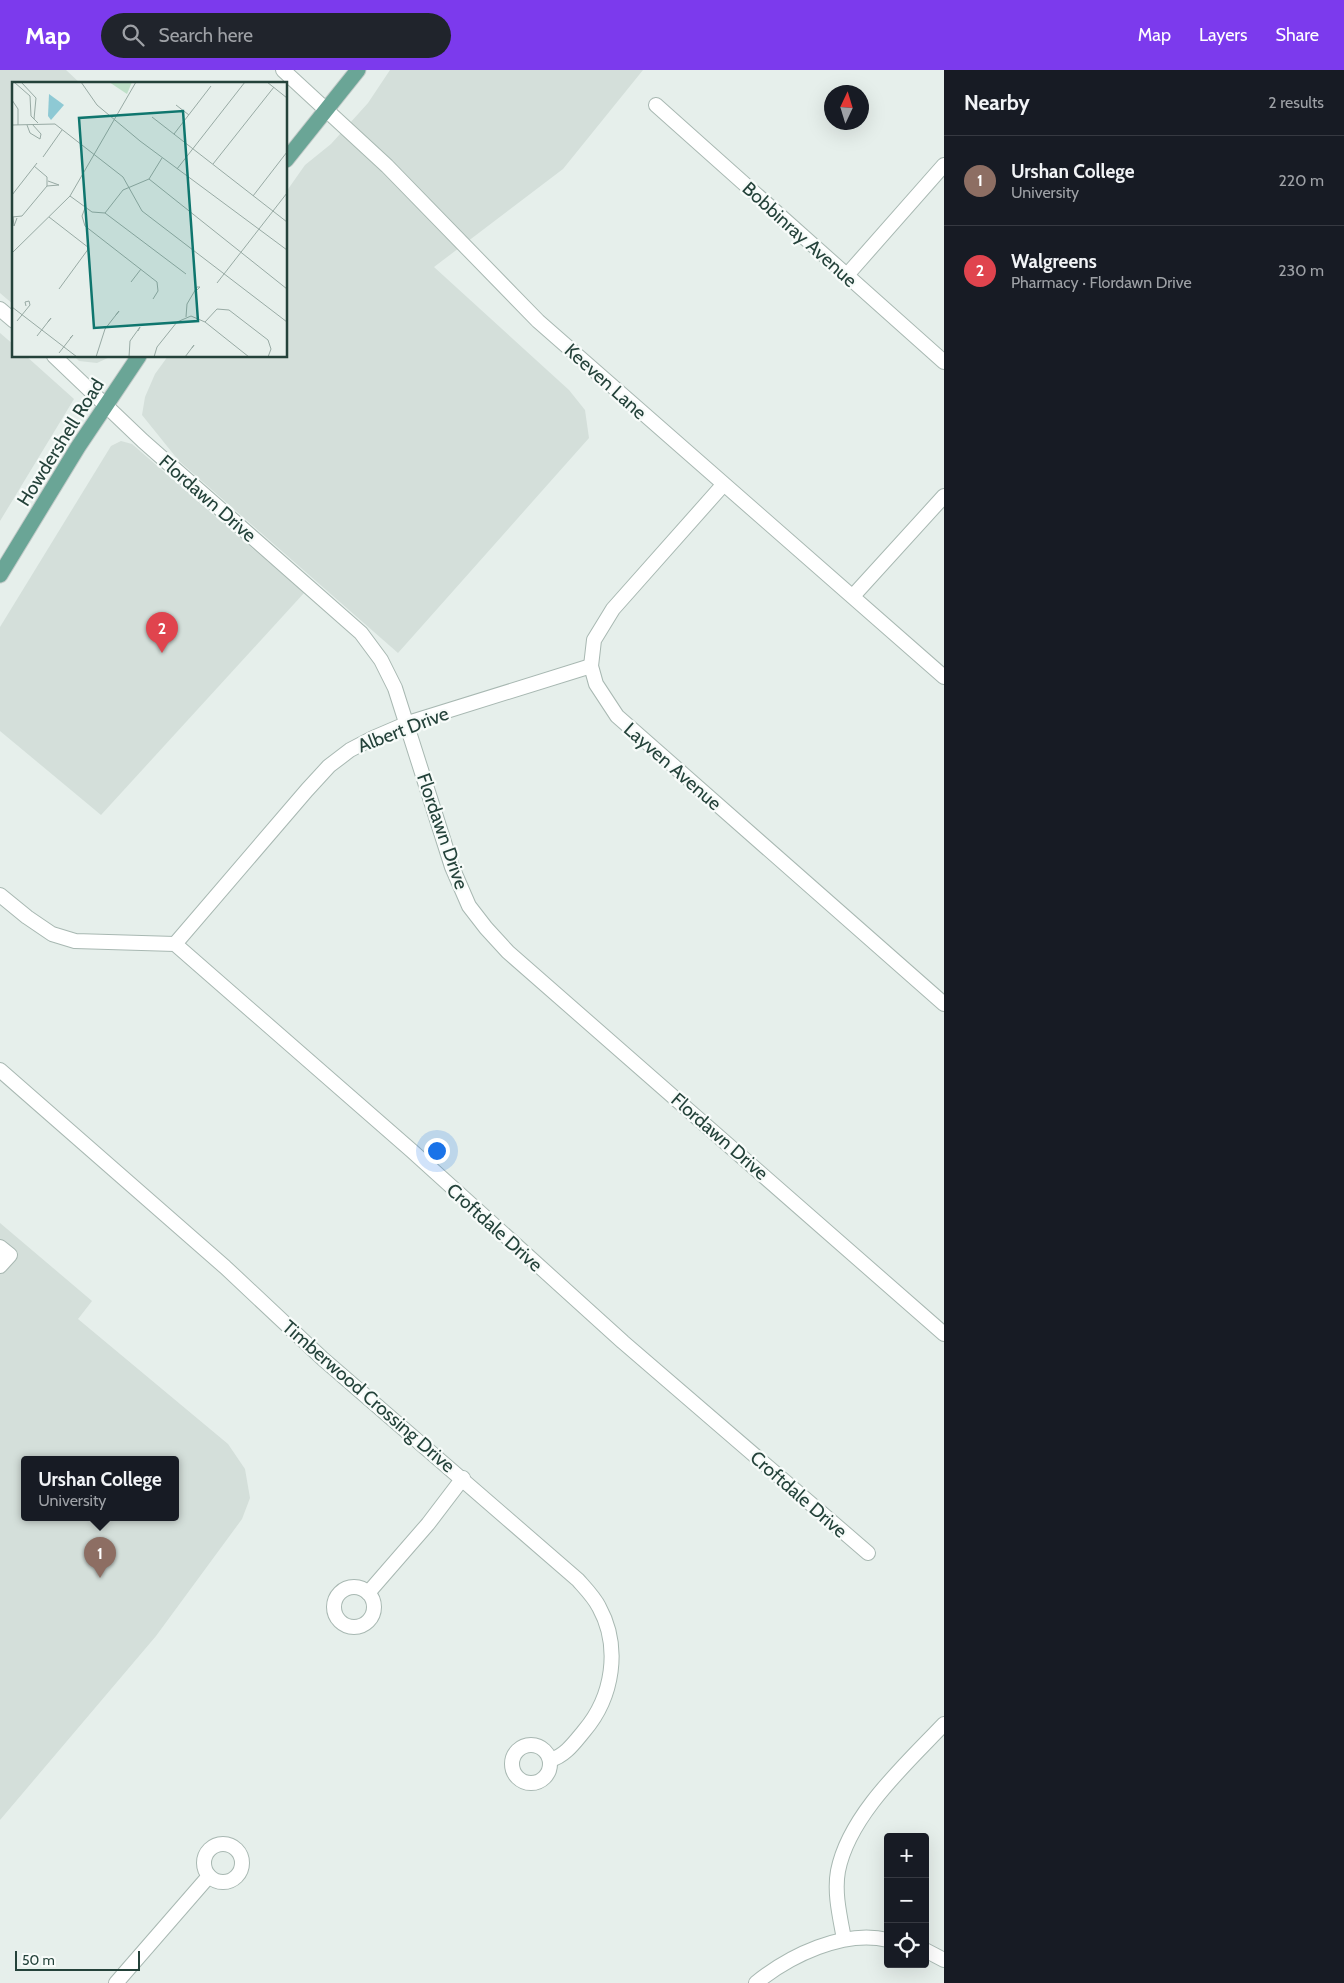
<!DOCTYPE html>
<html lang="en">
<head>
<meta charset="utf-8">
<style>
  :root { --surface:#171b24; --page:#20242c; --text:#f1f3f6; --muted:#9ea1a6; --line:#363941; --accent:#7c3aed }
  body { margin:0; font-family:Cabin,sans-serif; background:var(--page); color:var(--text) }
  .controls { position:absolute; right:15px; bottom:15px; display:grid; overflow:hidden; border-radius:5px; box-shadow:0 5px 20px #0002 }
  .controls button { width:45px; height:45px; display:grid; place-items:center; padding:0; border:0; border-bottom:1px solid var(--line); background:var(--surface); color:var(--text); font:25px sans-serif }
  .compass { position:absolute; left:824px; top:15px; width:45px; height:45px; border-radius:50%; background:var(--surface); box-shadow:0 5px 20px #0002; rotate:4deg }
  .scale { position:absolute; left:15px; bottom:12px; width:125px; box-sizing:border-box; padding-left:5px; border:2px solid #24423a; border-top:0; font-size:14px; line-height:18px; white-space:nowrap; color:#24423a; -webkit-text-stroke:4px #f7fbf9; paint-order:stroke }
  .you { position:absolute; left:436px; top:1080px; width:18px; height:18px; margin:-12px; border:4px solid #fff; border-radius:50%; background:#1a73e8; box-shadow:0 0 0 8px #1a73e833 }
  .badge { display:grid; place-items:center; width:32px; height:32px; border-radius:50%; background:var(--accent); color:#fff; font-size:16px; font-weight:700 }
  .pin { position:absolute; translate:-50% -41px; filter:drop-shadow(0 1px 2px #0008) }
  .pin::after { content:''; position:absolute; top:26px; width:18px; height:15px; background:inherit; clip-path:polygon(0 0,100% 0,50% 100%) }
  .popup { position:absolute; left:21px; top:1386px; width:158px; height:65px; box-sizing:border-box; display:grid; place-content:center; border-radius:5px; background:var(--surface); filter:drop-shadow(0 1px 4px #0005); font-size:16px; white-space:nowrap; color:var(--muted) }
  .popup b { font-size:19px; color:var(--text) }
  .popup::after { content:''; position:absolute; left:50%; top:100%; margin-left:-10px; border:10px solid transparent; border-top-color:var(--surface) }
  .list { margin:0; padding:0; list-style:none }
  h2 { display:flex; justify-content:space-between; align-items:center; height:65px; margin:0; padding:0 20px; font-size:21px }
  h2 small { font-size:16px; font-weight:400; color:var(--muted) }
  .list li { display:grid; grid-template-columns:32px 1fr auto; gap:15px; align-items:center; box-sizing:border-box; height:90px; padding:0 20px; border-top:1px solid var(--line) }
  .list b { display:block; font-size:19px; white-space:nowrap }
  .list p { margin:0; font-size:16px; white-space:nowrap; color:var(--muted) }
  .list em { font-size:16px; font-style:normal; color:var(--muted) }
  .icon { flex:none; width:28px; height:28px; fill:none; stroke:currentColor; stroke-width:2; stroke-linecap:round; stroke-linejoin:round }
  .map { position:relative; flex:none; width:944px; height:1913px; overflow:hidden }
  header { display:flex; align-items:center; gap:30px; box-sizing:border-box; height:70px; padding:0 25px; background:var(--accent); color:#fff }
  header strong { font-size:24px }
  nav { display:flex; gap:28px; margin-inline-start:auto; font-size:18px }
  .search { width:350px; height:45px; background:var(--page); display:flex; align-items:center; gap:12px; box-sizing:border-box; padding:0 18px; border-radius:28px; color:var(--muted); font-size:19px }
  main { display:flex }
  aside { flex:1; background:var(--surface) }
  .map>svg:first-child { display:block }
  .built { fill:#d4dfda; fill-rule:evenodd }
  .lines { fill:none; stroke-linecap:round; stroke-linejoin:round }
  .minor-casing { stroke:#a8b8b2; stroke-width:16 }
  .primary-casing { stroke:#c2cac8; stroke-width:17 }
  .minor { stroke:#fff; stroke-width:14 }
  .primary { stroke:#6aa596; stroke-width:15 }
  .labels { text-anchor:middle; stroke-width:4.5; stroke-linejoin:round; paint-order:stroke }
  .street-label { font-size:19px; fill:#24423a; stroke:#f7fbf9 }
  .inset-road { fill:none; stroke:#98aaa4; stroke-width:1 }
  .view { fill:#0f766e; fill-opacity:0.15; stroke:#0f766e; stroke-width:2.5 }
  .inset-edge { fill:none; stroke:#24423a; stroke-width:2.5 }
</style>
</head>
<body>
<header>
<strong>Map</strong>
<div class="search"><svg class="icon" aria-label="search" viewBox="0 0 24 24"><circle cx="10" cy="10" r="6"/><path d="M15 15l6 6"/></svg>Search here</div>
<nav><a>Map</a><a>Layers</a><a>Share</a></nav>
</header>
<main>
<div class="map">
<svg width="944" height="1913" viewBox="0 0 944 1913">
  <rect width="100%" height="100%" fill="#e6efeb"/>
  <g class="built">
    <path d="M0 0H66L81 14H14V235L0 223Z"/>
    <path d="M390 0H643L563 99 434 197 569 320 585 340 589 368 398 583 179 391 142 345 145 327 155 304 168 286H286V122L305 95 331 74 368 33Z"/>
    <path d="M0 263 14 275V286H26L74 329 0 451Z"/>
    <path d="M74 286H112L97 293 79 291Z"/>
    <path d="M121 371 132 374 304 523 101 745 0 661V557L111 376Z"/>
    <path d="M0 1153 92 1231 78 1249 228 1374 245 1399 250 1428 242 1449 156 1566 0 1750ZM25 1389H175V1447H25Z"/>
  </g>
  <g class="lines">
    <defs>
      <g id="minor">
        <path d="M283 0 387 96 538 251 944 607"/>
        <path d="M656 35 944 292"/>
        <path d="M847 205 944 95"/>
        <path d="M0 239 14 251"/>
        <path d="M54 286 143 371 361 563 381 590 395 618 452 797 469 836 486 858 508 882 944 1264"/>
        <path d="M723 415 613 539 594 570 591 596 596 614 617 646 944 934"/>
        <path d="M853 526 944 426"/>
        <path d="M0 825 27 847 52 864 75 871 175 874 412 1081 623 1272 868 1483"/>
        <path d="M175 874 307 720 329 696 350 680 373 668 408 653 591 596"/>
        <path d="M0 1000 225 1197 323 1289 578 1510C585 1518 594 1527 599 1537 621 1577 613 1627 584 1661 574 1673 565 1686 550 1690"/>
        <path d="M0 1177 10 1185 0 1196"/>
        <circle cx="354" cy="1537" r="20"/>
        <path d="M368 1523 428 1454 463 1408"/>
        <circle cx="531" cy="1694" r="19"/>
        <circle cx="223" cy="1793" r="19"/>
        <path d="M844 1869C840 1847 834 1823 838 1801 849 1745 906 1694 944 1654"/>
        <path d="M925 1880 944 1890"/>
        <path d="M116 1913 209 1806"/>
        <path d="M756 1913C789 1886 844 1859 888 1870"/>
      </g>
      <g id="primary">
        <path d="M286 90 358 0"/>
        <path d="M0 505 78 377 139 286"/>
      </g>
    </defs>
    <use href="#minor" class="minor-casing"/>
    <use href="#primary" class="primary-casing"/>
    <use href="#minor" class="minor"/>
    <use href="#primary" class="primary"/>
  </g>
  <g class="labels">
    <g class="street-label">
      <text transform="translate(800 164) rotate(42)" y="7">Bobbinray Avenue</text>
      <text transform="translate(606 311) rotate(42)" y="7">Keeven Lane</text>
      <text transform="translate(60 372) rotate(-58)" y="7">Howdershell Road</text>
      <text transform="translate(208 428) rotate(41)" y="7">Flordawn Drive</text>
      <text transform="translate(403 659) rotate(-21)" y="7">Albert Drive</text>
      <text transform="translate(673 696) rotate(41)" y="7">Layven Avenue</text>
      <text transform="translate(443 761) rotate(71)" y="7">Flordawn Drive</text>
      <text transform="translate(720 1066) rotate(41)" y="7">Flordawn Drive</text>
      <text transform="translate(495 1157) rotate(42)" y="7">Croftdale Drive</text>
      <text transform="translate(369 1326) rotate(41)" y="7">Timberwood Crossing Drive</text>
      <text transform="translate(799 1424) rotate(41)" y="7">Croftdale Drive</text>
    </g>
  </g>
  <g transform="translate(12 12)">
    <rect width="275" height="275" fill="#e6efeb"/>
    <path d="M97 0H120L115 12Z" fill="#bfe0c8"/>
    <path d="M37 12 52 23 39 38 36 34Z" fill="#8ec9d4"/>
    <path class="inset-road" d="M2 0 18 14 19 34 26 41M9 0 24 16 22 37M69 0 85 23 128 59 275 168M255 0 275 16M0 18 6 27V43M164 23 177 33M140 35 275 140M0 43 43 42 111 95 130 129 275 240M15 43 18 51 28 57 29 52 20 42M162 52 199 4M31 75 50 48M201 82 262 5M165 87 233 0M137 97 275 207M137 97 150 76M35 104 47 103 36 99M0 113 25 81M58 114 80 130 93 131 174 192M241 114 275 70M73 126 70 134 73 144 145 200 146 209 141 217M93 131 111 108 137 97M0 135 10 134 35 104V95L22 84M1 135 2 144 5 136M37 135 77 166 47 207M0 171 58 114 124 0M119 200 129 187M205 201 275 111M0 225 65 275M174 235 175 222 185 205H188L185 208M5 239 18 223 17 219 13 220 14 224M193 240 205 227 217 228 256 258 259 267 256 275M25 254 39 236 36 240M47 271 61 253 58 256M84 275 93 247 107 229 104 233M117 275 118 259 128 245 126 249M142 275 145 265 165 240 179 234 193 240 237 275M173 275 182 263 180 266"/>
    <path class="view" d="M171 29 186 239 82 246 67 36Z"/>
    <rect width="275" height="275" class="inset-edge"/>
  </g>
</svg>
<div class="controls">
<button>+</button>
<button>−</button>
<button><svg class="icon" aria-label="locate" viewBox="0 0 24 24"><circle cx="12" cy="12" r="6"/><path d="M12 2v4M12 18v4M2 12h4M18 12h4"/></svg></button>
</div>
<svg class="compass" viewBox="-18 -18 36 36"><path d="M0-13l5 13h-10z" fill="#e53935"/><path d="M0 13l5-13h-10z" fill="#9ea1a6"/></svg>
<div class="scale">50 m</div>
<div class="you"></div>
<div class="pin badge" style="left:100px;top:1508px;background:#8d6e63">1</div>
<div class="popup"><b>Urshan College</b>University</div>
<div class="pin badge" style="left:162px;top:583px;background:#e0444e">2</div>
</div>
<aside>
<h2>Nearby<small>2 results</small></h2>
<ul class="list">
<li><span class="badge" style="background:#8d6e63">1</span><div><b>Urshan College</b><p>University</p></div><em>220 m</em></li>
<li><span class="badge" style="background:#e0444e">2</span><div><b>Walgreens</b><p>Pharmacy · Flordawn Drive</p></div><em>230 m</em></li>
</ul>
</aside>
</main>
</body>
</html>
